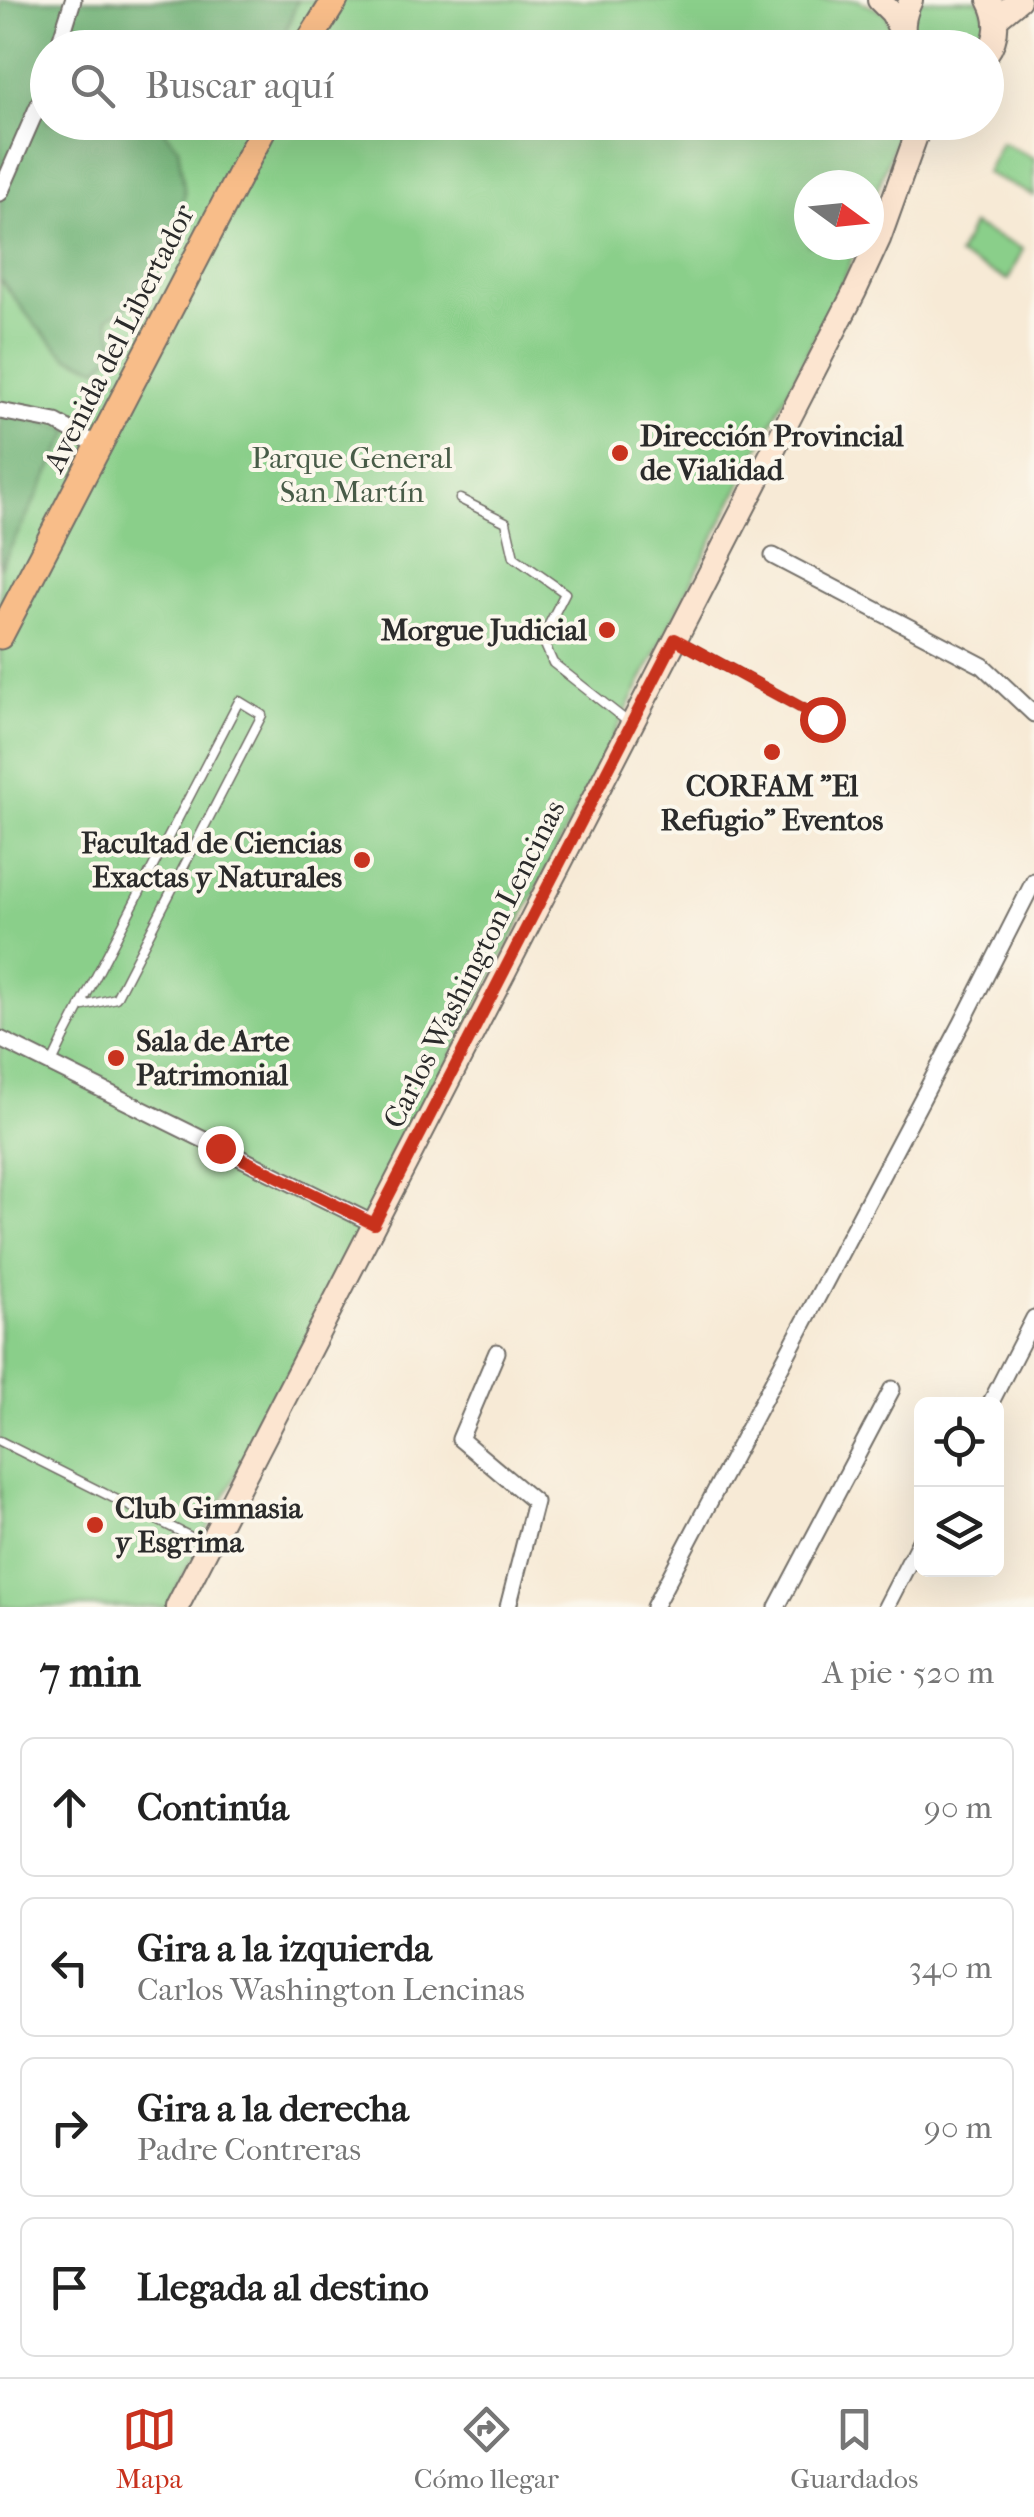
<!DOCTYPE html>
<html lang="es">
<head>
<meta charset="utf-8">
<style>
  :root { --surface:#fff; --page:#f2f2f2; --text:#222; --muted:#767676; --line:#e0e0e0; --accent:#c8321e }
  body { margin:0; font-family:"IM FELL French Canon",serif; background:var(--page); color:var(--text) }
  .controls { position:absolute; right:30px; bottom:30px; display:grid; overflow:hidden; border-radius:15px; box-shadow:0 10px 40px #0002 }
  .controls button { width:90px; height:90px; display:grid; place-items:center; padding:0; border:0; border-bottom:2px solid var(--line); background:var(--surface); color:var(--text); font:50px sans-serif }
  .compass { position:absolute; left:794px; top:170px; width:90px; height:90px; border-radius:50%; background:var(--surface); box-shadow:0 10px 40px #0002; rotate:105deg }
  .stop { position:absolute; width:30px; height:30px; margin:-22px; border:8px solid #c8321e; border-radius:50%; background:#fff }
  .stop.end { background:#c8321e; border-color:#fff; box-shadow:0 2px 10px #0008 }
  .list { margin:0; padding:0; list-style:none }
  h2 { display:flex; justify-content:space-between; align-items:center; height:130px; margin:0; padding:0 40px; font-size:42px }
  h2 small { font-size:32px; font-weight:400; color:var(--muted) }
  .list li { display:grid; grid-template-columns:65px 1fr auto; gap:30px; align-items:center; box-sizing:border-box; height:140px; margin:0 20px 20px; padding:0 20px; border:2px solid var(--line); border-radius:15px }
  .list b { display:block; font-size:38px; white-space:nowrap }
  .list p { margin:0; font-size:32px; white-space:nowrap; color:var(--muted) }
  .list em { font-size:32px; font-style:normal; color:var(--muted) }
  .icon { flex:none; width:55px; height:55px; fill:none; stroke:currentColor; stroke-width:2; stroke-linecap:round; stroke-linejoin:round }
  .map { position:relative; flex:none; width:1034px; height:1607px; overflow:hidden }
  .search { position:absolute; background:var(--surface); box-shadow:0 10px 40px #0002; left:30px; right:30px; top:30px; height:110px; display:flex; align-items:center; gap:25px; box-sizing:border-box; padding:0 35px; border-radius:55px; color:var(--muted); font-size:38px }
  .sheet { height:770px; background:var(--surface) }
  nav { display:flex; justify-content:space-around; align-items:center; box-sizing:border-box; height:140px; border-top:2px solid var(--line); background:var(--surface); font-size:28px; color:var(--muted) }
  nav a { display:grid; justify-items:center; gap:5px }
  nav .on { color:var(--accent) }
  .map>svg:first-child { display:block }
  .green { fill:#8acf8a; stroke:#5a7d5a; stroke-width:2.5 }
  .forest { fill:#6fb276; stroke:#4d6e50; stroke-width:2.5 }
  .lines { fill:none; stroke-linecap:round; stroke-linejoin:round }
  .lane-casing { stroke:#726e67; stroke-width:11 }
  .street-casing { stroke:#726e67; stroke-width:19 }
  .secondary-casing { stroke:#726e67; stroke-width:26 }
  .primary-casing { stroke:#726e67; stroke-width:29 }
  .lane { stroke:#fff; stroke-width:8 }
  .street { stroke:#fff; stroke-width:15 }
  .secondary { stroke:#fce5d0; stroke-width:22 }
  .primary { stroke:#f8bd89; stroke-width:25 }
  .route { stroke:#c8321e; stroke-width:12 }
  .poi-dot { fill:#c8321e; stroke:#fbf7ec; stroke-width:4 }
  .labels { text-anchor:middle; stroke-width:8; stroke-linejoin:round; paint-order:stroke }
  .street-label { font-size:30px; fill:#2b2b2b; stroke:#fbf7ec }
  .poi-label { font-size:30px; font-weight:bold; fill:#2b2b2b; stroke:#fbf7ec; text-anchor:start }
  .park-label { font-size:30px; fill:#485c48; stroke:#fbf7ec }
</style>
</head>
<body>
<div class="map">
<svg width="1034" height="1607" viewBox="0 0 1034 1607">
  <rect width="100%" height="100%" fill="#fbf7ec"/>
  <filter id="ink" filterUnits="userSpaceOnUse"><feTurbulence type="fractalNoise" baseFrequency=".01" numOctaves="2"/><feDisplacementMap in="SourceGraphic" scale="20" xChannelSelector="R" yChannelSelector="G"/><feConvolveMatrix kernelMatrix="1 2 1 2 8 2 1 2 1" color-interpolation-filters="sRGB"/></filter>
  <filter id="wash" filterUnits="userSpaceOnUse"><feTurbulence type="fractalNoise" baseFrequency=".0048" numOctaves="4" result="noise"/><feDisplacementMap in="SourceGraphic" scale="40" xChannelSelector="R" yChannelSelector="G"/><feGaussianBlur stdDeviation="2.25" result="paint"/><feColorMatrix in="noise" values="0 0 0 0 0 0 0 0 0 0 0 0 0 0 0 0 0 1.4 0 .05"/><feComposite in="paint" operator="in"/></filter>
  <g filter="url(#wash)">
    <rect width="100%" height="100%" fill="#f7ead6"/>
    <g class="green">
      <path d="M0 0H858L886 13 898 47 48 48V122L902 123 869 212V185H809V245H857L845 278 358 1243 167 1607H0Z"/>
      <path d="M919 0H979L989 21 984 47H914L909 22Z"/>
      <path d="M1001 142 1034 158V196L986 173Z"/>
      <path d="M972 225 1023 249 1008 280 958 256Z"/>
    </g>
    <g class="forest">
      <path d="M0 0H298L279 47 48 48V122L87 126 93 122 169 123 165 132 178 147 185 194 157 272 137 299 108 318 116 349 99 368 67 357 36 326 0 279Z"/>
      <path d="M0 411 71 430 0 568Z"/>
    </g>
  </g>
  <g filter="url(#ink)">
    <g class="lines">
      <defs>
        <g id="lane">
          <path d="M460 499 506 522 514 557 565 593 542 638 553 663 628 722"/>
          <path d="M679 641 822 719"/>
          <path d="M51 1065 63 1040 239 701 262 715 116 998 80 1007"/>
          <path d="M0 1441 205 1544"/>
        </g>
        <g id="street">
          <path d="M58 48 73 0"/>
          <path d="M0 193 48 83"/>
          <path d="M0 411 56 422 99 446"/>
          <path d="M773 556 983 666 1034 714"/>
          <path d="M0 1039 374 1224"/>
          <path d="M497 1352 460 1439 535 1502 508 1607"/>
          <path d="M990 1404 1034 1318"/>
          <path d="M654 1607 962 1023 1034 881"/>
          <path d="M777 1607 892 1389"/>
          <path d="M886 1607 922 1537"/>
        </g>
        <g id="secondary">
          <path d="M879 0 892 13 902 34"/>
          <path d="M996 19 1019 0"/>
          <path d="M908 48C901 30 903 17 911 0"/>
          <path d="M986 55C999 37 999 19 989 0"/>
          <path d="M177 1607 855 291 879 239 921 122"/>
        </g>
        <g id="primary">
          <path d="M305 48 335 0"/>
          <path d="M0 636 267 122"/>
        </g>
      </defs>
      <use href="#lane" class="lane-casing"/>
      <use href="#street" class="street-casing"/>
      <use href="#secondary" class="secondary-casing"/>
      <use href="#primary" class="primary-casing"/>
      <use href="#lane" class="lane"/>
      <use href="#street" class="street"/>
      <use href="#secondary" class="secondary"/>
      <use href="#primary" class="primary"/>
    </g>
  </g>
  <g class="lines" filter="url(#ink)">
    <path class="route" d="M220 1148 374 1224 675 639 822 719"/>
  </g>
  <g class="poi-dot">
    <circle cx="620" cy="453" r="10"/>
    <circle cx="607" cy="630" r="10"/>
    <circle cx="772" cy="752" r="10"/>
    <circle cx="362" cy="860" r="10"/>
    <circle cx="116" cy="1058" r="10"/>
    <circle cx="95" cy="1525" r="10"/>
  </g>
  <g class="labels">
    <g class="street-label">
      <text transform="translate(119 338) rotate(-63)" y="10">Avenida del Libertador</text>
      <text transform="translate(474 964) rotate(-63)" y="10">Carlos Washington Lencinas</text>
    </g>
    <g class="poi-label">
      <text x="640" y="446">Dirección Provincial<tspan x="640" dy="34">de Vialidad</tspan></text>
      <text x="587" y="640" text-anchor="end">Morgue Judicial</text>
      <text x="772" y="796" text-anchor="middle">CORFAM "El<tspan x="772" dy="34">Refugio" Eventos</tspan></text>
      <text x="342" y="853" text-anchor="end">Facultad de Ciencias<tspan x="342" dy="34">Exactas y Naturales</tspan></text>
      <text x="136" y="1051">Sala de Arte<tspan x="136" dy="34">Patrimonial</tspan></text>
      <text x="115" y="1518">Club Gimnasia<tspan x="115" dy="34">y Esgrima</tspan></text>
    </g>
    <g class="park-label">
      <text x="352" y="468">Parque General<tspan x="352" dy="34">San Martín</tspan></text>
    </g>
  </g>
</svg>
<div class="controls">
<button><svg class="icon" aria-label="locate" viewBox="0 0 24 24"><circle cx="12" cy="12" r="6"/><path d="M12 2v4M12 18v4M2 12h4M18 12h4"/></svg></button>
<button><svg class="icon" aria-label="layers" viewBox="0 0 24 24"><path d="M12 4l9 5-9 5-9-5zM3 14l9 5 9-5"/></svg></button>
</div>
<svg class="compass" viewBox="-18 -18 36 36"><path d="M0-13l5 13h-10z" fill="#e53935"/><path d="M0 13l5-13h-10z" fill="#767676"/></svg>
<div class="stop" style="left:822px;top:719px"></div>
<div class="stop end" style="left:220px;top:1148px"></div>
<div class="search"><svg class="icon" aria-label="search" viewBox="0 0 24 24"><circle cx="10" cy="10" r="6"/><path d="M15 15l6 6"/></svg>Buscar aquí</div>
</div>
<section class="sheet">
<h2>7 min<small>A pie · 520 m</small></h2>
<ul class="list">
<li><svg class="icon" aria-label="ahead" viewBox="0 0 24 24"><path d="M12 20V5M6 11l6-6 6 6"/></svg><div><b>Continúa</b></div><em>90 m</em></li>
<li><svg class="icon" aria-label="left" viewBox="0 0 24 24"><path d="M17 20v-9H6M10 6l-5 5 5 5"/></svg><div><b>Gira a la izquierda</b><p>Carlos Washington Lencinas</p></div><em>340 m</em></li>
<li><svg class="icon" aria-label="right" viewBox="0 0 24 24"><path d="M7 20v-9h11M14 6l5 5-5 5"/></svg><div><b>Gira a la derecha</b><p>Padre Contreras</p></div><em>90 m</em></li>
<li><svg class="icon" aria-label="arrive" viewBox="0 0 24 24"><path d="M6 21V4h12l-3 4 3 4H6"/></svg><div><b>Llegada al destino</b></div></li>
</ul>
</section>
<nav>
<a class="on"><svg class="icon" aria-label="map" viewBox="0 0 24 24"><path d="M3 6l6-2 6 2 6-2v14l-6 2-6-2-6 2zM9 4v14M15 6v14"/></svg>Mapa</a>
<a><svg class="icon" aria-label="directions" viewBox="0 0 24 24"><path d="M12 3l9 9-9 9-9-9zM9 14v-3h6M13 9l2 2-2 2"/></svg>Cómo llegar</a>
<a><svg class="icon" aria-label="saved" viewBox="0 0 24 24"><path d="M7 4h10v16l-5-4-5 4z"/></svg>Guardados</a>
</nav>
</body>
</html>
